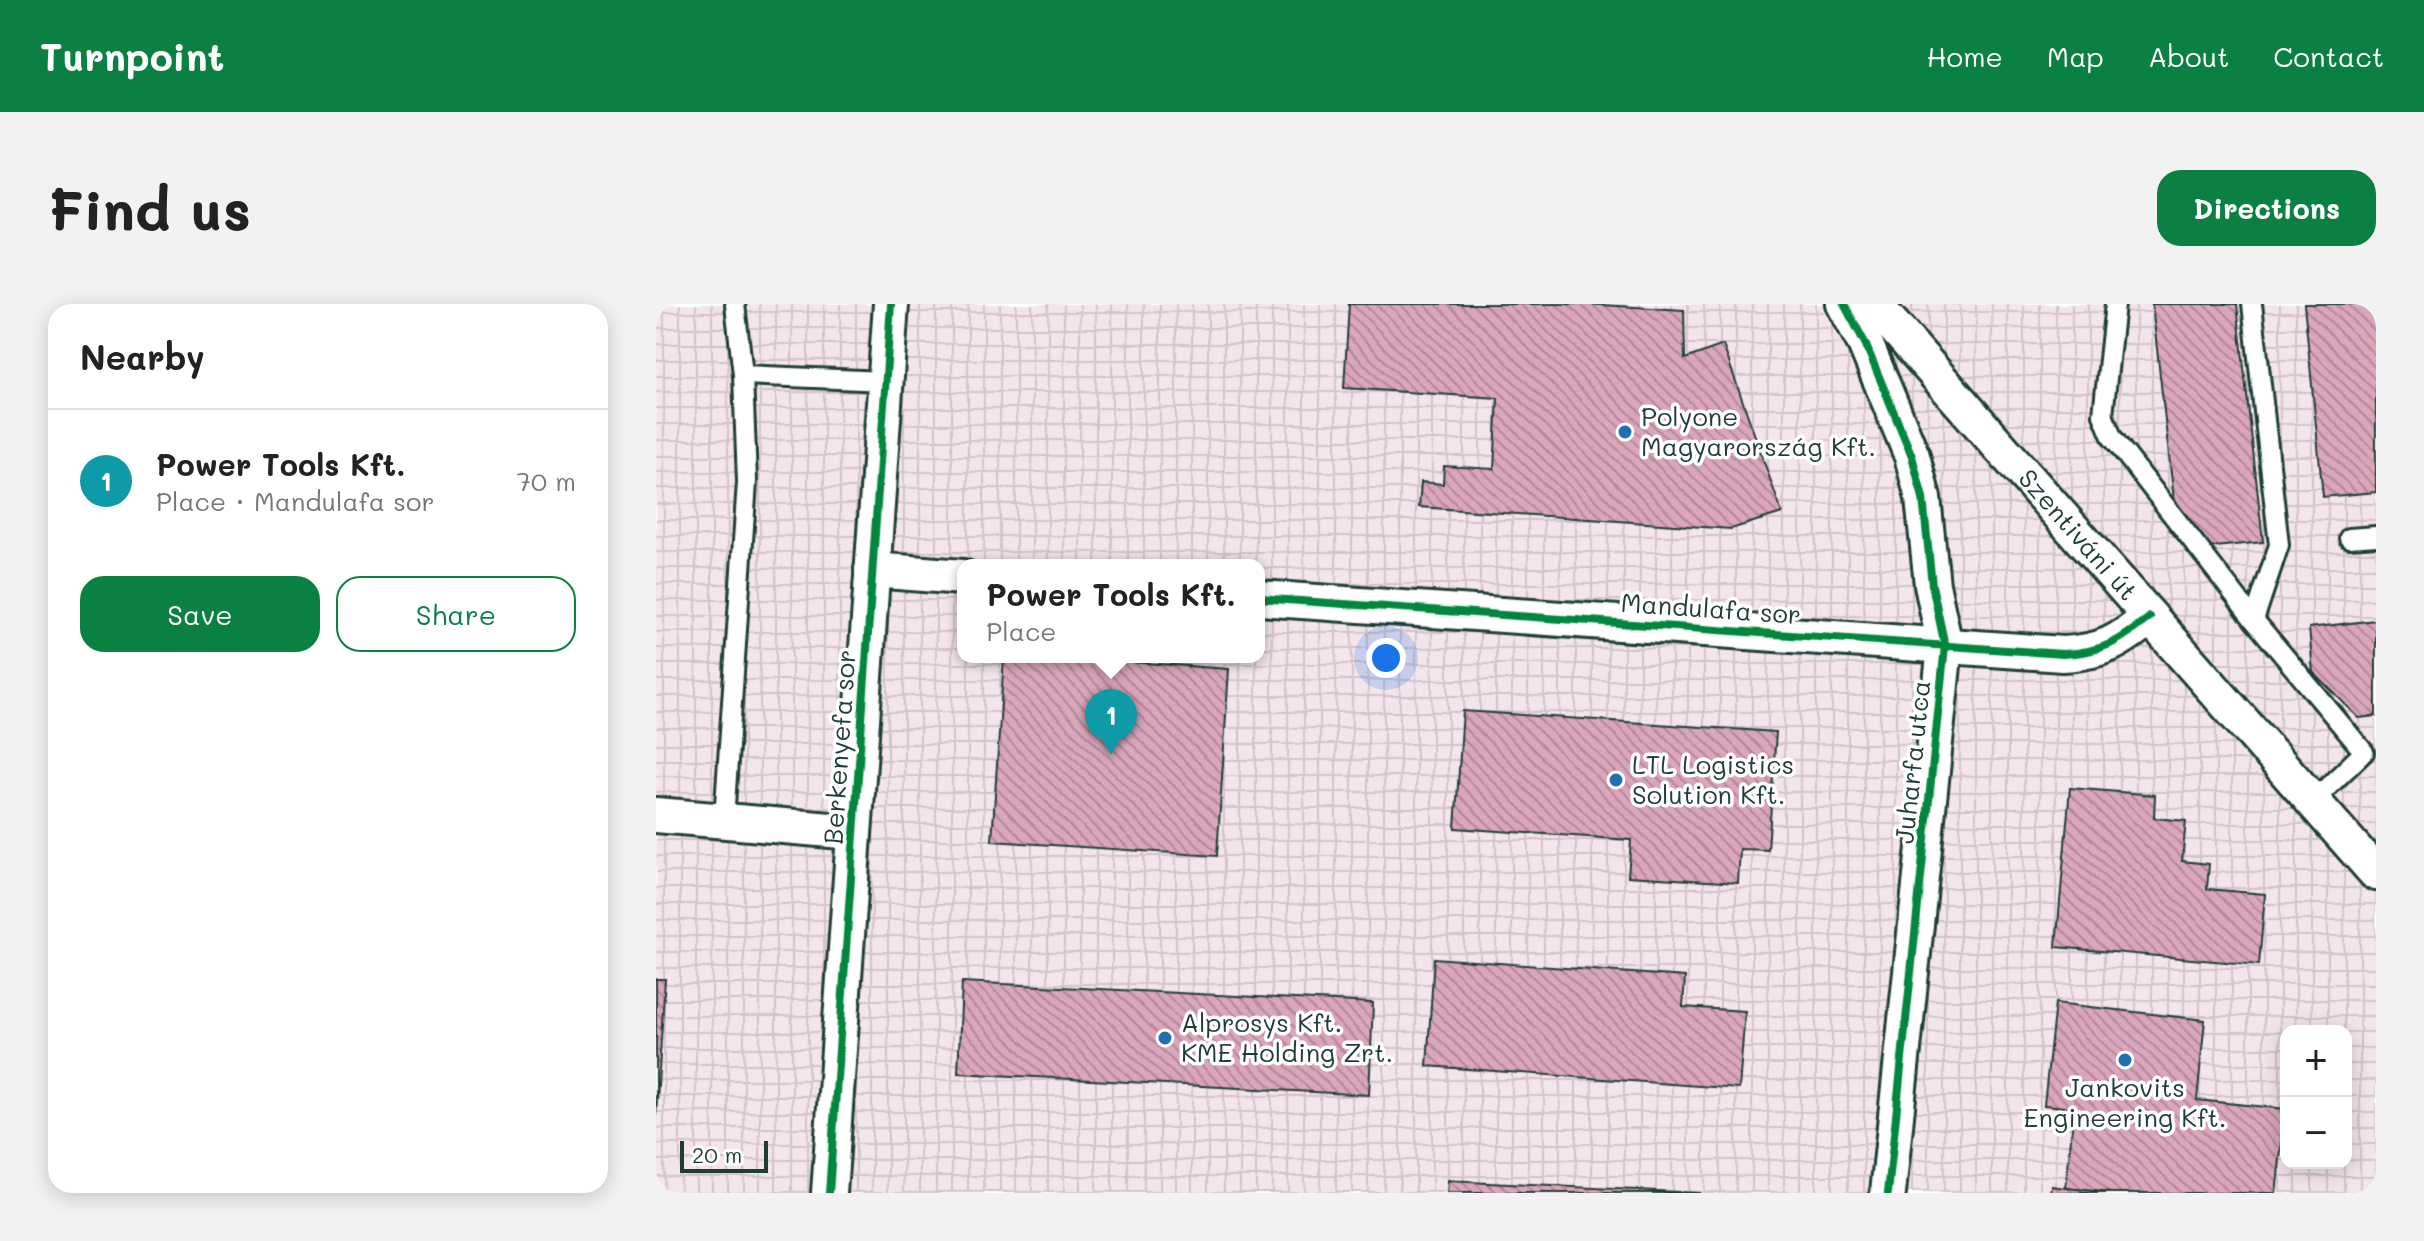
<!DOCTYPE html>
<html lang="en">
<head>
<meta charset="utf-8">
<style>
  :root { --surface:#fff; --page:#f2f2f2; --text:#222; --muted:#767676; --line:#e0e0e0; --accent:#0b8043 }
  body { margin:0; font-family:Mali,sans-serif; background:var(--page); color:var(--text) }
  .controls { position:absolute; right:24px; bottom:24px; display:grid; overflow:hidden; border-radius:16px; box-shadow:0 4px 20px #0003 }
  .controls button { width:72px; height:72px; display:grid; place-items:center; padding:0; border:0; border-bottom:2px solid var(--line); background:var(--surface); color:var(--text); font:40px sans-serif }
  .scale { position:absolute; left:24px; bottom:20px; width:88px; box-sizing:border-box; padding-left:8px; border:4px solid #1f3d34; border-top:0; font-size:22px; line-height:28px; white-space:nowrap; color:#1f3d34; -webkit-text-stroke:6px #fff; paint-order:stroke }
  .you { position:absolute; left:730px; top:354px; width:28px; height:28px; margin:-20px; border:6px solid #fff; border-radius:50%; background:#1a73e8; box-shadow:0 0 0 12px #1a73e833 }
  .badge { display:grid; place-items:center; width:52px; height:52px; border-radius:50%; background:var(--accent); color:#fff; font-size:26px; font-weight:700 }
  .pin { position:absolute; translate:-50% -66px; filter:drop-shadow(0 2px 4px #0008) }
  .pin::after { content:''; position:absolute; top:42px; width:28px; height:24px; background:inherit; clip-path:polygon(0 0,100% 0,50% 100%) }
  .popup { position:absolute; left:301px; top:255px; width:308px; height:104px; box-sizing:border-box; display:grid; place-content:center; border-radius:16px; background:var(--surface); filter:drop-shadow(0 2px 6px #0005); font-size:26px; white-space:nowrap; color:var(--muted) }
  .popup b { font-size:30px; color:var(--text) }
  .popup::after { content:''; position:absolute; left:50%; top:100%; margin-left:-16px; border:16px solid transparent; border-top-color:var(--surface) }
  .list { margin:0; padding:0; list-style:none }
  h2 { display:flex; justify-content:space-between; align-items:center; height:104px; margin:0; padding:0 32px; font-size:34px }
  h2 small { font-size:26px; font-weight:400; color:var(--muted) }
  .list li { display:grid; grid-template-columns:52px 1fr auto; gap:24px; align-items:center; box-sizing:border-box; height:144px; padding:0 32px; border-top:2px solid var(--line) }
  .list b { display:block; font-size:30px; white-space:nowrap }
  .list p { margin:0; font-size:26px; white-space:nowrap; color:var(--muted) }
  .list em { font-size:26px; font-style:normal; color:var(--muted) }
  .actions { display:flex; gap:16px; padding:24px 32px }
  .actions a { flex:1; padding:18px 0; border:2px solid var(--accent); border-radius:24px; text-align:center; font-size:28px; color:var(--accent) }
  .actions .main { background:var(--accent); color:#fff }
  .map { position:relative; flex:none; width:1720px; height:889px; overflow:hidden; border-radius:24px }
  header { display:flex; align-items:center; gap:48px; box-sizing:border-box; height:112px; padding:0 40px; background:var(--accent); color:#fff }
  header strong { font-size:38px }
  nav { display:flex; gap:44px; margin-inline-start:auto; font-size:28px }
  .intro { display:flex; align-items:center; justify-content:space-between; box-sizing:border-box; height:192px; padding:0 48px }
  h1 { margin:0; font-size:56px }
  .button { padding:20px 36px; border-radius:24px; background:var(--accent); color:#fff; font-size:28px; font-weight:700 }
  main { display:flex; gap:48px; padding:0 48px }
  aside { flex:1; background:var(--surface); border-radius:24px; box-shadow:0 4px 20px #0003 }
  .map>svg:first-child { display:block }
  .industrial { fill:url(#industrial-grid); fill-rule:evenodd }
  .building { fill:url(#building-back-hatch); stroke:#1f3d34; stroke-width:2 }
  .lines { fill:none; stroke-linecap:round; stroke-linejoin:round }
  .service-casing { stroke:#1f3d34; stroke-width:24 }
  .minor-casing { stroke:#1f3d34; stroke-width:40 }
  .service { stroke:#fff; stroke-width:18 }
  .minor { stroke:#fff; stroke-width:34 }
  .cycleway-casing { stroke:#fff; stroke-width:13 }
  .cycleway { stroke:#00873e; stroke-width:8 }
  .poi-dot { fill:#1f6fb2; stroke:#fff; stroke-width:3 }
  .labels { text-anchor:middle; stroke-width:7; stroke-linejoin:round; paint-order:stroke }
  .poi-label { font-size:26px; fill:#1f3d34; stroke:#fff; text-anchor:start }
  .street-label { font-size:26px; fill:#1f3d34; stroke:#fff }
</style>
</head>
<body>
<header>
<strong>Turnpoint</strong>
<nav><a>Home</a><a>Map</a><a>About</a><a>Contact</a></nav>
</header>
<div class="intro"><h1>Find us</h1><a class="button">Directions</a></div>
<main>
<aside>
<h2>Nearby<small></small></h2>
<ul class="list">
<li><span class="badge" style="background:#0f9aa8">1</span><div><b>Power Tools Kft.</b><p>Place · Mandulafa sor</p></div><em>70 m</em></li>
</ul>
<div class="actions"><a class="main">Save</a><a>Share</a></div>
</aside>
<div class="map">
<svg width="1720" height="889" viewBox="0 0 1720 889">
  <defs>
    <pattern id="industrial-grid" width="8" height="8" patternUnits="userSpaceOnUse" patternTransform="scale(2)"><rect width="8" height="8" fill="#f4e4eb"/><path d="M0 4h8M4 0v8" fill="none" stroke="#d1c4ca"/></pattern>
    <pattern id="building-back-hatch" width="6" height="6" patternUnits="userSpaceOnUse" patternTransform="scale(2)"><rect width="6" height="6" fill="#dba5bc"/><path d="M-1 5l2 2M0 0l6 6M5-1l2 2" fill="none" stroke="#b1889a"/></pattern>
  </defs>
  <rect width="100%" height="100%" fill="#fff"/>
  <filter id="ink" filterUnits="userSpaceOnUse"><feTurbulence type="fractalNoise" baseFrequency=".0125" numOctaves="2"/><feDisplacementMap in="SourceGraphic" scale="16" xChannelSelector="R" yChannelSelector="G"/><feConvolveMatrix kernelMatrix="1 2 1 2 8 2 1 2 1" color-interpolation-filters="sRGB"/></filter>
  <g filter="url(#ink)">
    <path class="industrial" d="M0 0H1720V889H0ZM307 261H603V353H307ZM1630 727H1690V859H1630Z"/>
    <g class="building">
      <path d="M693 0H929L1028 6 1029 55 1067 41 1126 209 1075 225 763 203 765 178 787 180 788 162 838 165 842 94 688 84Z"/>
      <path d="M1496 0H1581L1607 238 1550 244 1519 205Z"/>
      <path d="M1648 0H1720V188L1667 193Z"/>
      <path d="M1720 316V412L1703 414 1657 368 1653 324Z"/>
      <path d="M348 353H403L573 365 561 552 336 537Z"/>
      <path d="M807 407 1120 428 1112 546 1084 545 1082 579 972 572 975 536 799 524Z"/>
      <path d="M1414 484 1499 491 1498 514 1530 517 1526 557 1553 560 1551 585 1609 590 1603 661 1400 643Z"/>
      <path d="M778 654 1029 673 1027 703 1089 707 1083 785 771 762Z"/>
      <path d="M0 675H9L0 811Z"/>
      <path d="M306 678 717 699 713 791 302 769Z"/>
      <path d="M1399 699 1549 716 1541 796 1630 805 1620 889H1455L1410 884 1418 804 1388 801Z"/>
      <path d="M792 877 1044 889H791Z"/>
      <path d="M1396 882 1410 884 1454 889H1395Z"/>
    </g>
    <g class="lines">
      <defs>
        <g id="service">
          <path d="M79 0 87 71 230 77"/>
          <path d="M1459 0 1447 111 1456 133 1598 316 1708 448 1656 498"/>
          <path d="M1596 0 1623 241 1598 316"/>
          <path d="M1693 234 1720 232"/>
          <path d="M68 516 91 178 87 71"/>
        </g>
        <g id="minor">
          <path d="M1188 0 1209 39 1256 152 1267 194 1276 281 1289 342 1232 889"/>
          <path id="s1" d="M1218 0 1720 569"/>
          <path d="M216 266 307 273"/>
          <path d="M603 294 1407 350C1447 348 1463 338 1494 313"/>
          <path d="M0 511 198 528"/>
          <path d="M173 889 235 0"/>
        </g>
      </defs>
      <use href="#service" class="service-casing"/>
      <use href="#minor" class="minor-casing"/>
      <use href="#service" class="service"/>
      <use href="#minor" class="minor"/>
      <defs>
        <g id="cycleway">
          <path d="M1188 0 1209 39 1256 152 1267 194 1276 281 1289 342 1232 889"/>
          <path d="M603 294 1407 350C1447 348 1463 338 1494 313"/>
          <path d="M173 889 235 0"/>
        </g>
      </defs>
      <use href="#cycleway" class="cycleway-casing"/>
      <use href="#cycleway" class="cycleway"/>
    </g>
  </g>
  <g class="poi-dot">
    <circle cx="969" cy="128" r="8"/>
    <circle cx="960" cy="476" r="8"/>
    <circle cx="509" cy="734" r="8"/>
    <circle cx="1469" cy="756" r="8"/>
  </g>
  <g class="labels">
    <g class="poi-label">
      <text x="985" y="122">Polyone<tspan x="985" dy="30">Magyarország Kft.</tspan></text>
      <text x="976" y="470">LTL Logistics<tspan x="976" dy="30">Solution Kft.</tspan></text>
      <text x="525" y="728">Alprosys Kft.<tspan x="525" dy="30">KME Holding Zrt.</tspan></text>
      <text x="1469" y="793" text-anchor="middle">Jankovits<tspan x="1469" dy="30">Engineering Kft.</tspan></text>
    </g>
    <g class="street-label">
      <text dy="9" stroke="none"><textPath href="#s1" startOffset="308">Szentiváni út</textPath></text>
      <text transform="translate(1055 305) rotate(4)" y="9">Mandulafa sor</text>
      <text transform="translate(184 443) rotate(-86)" y="9">Berkenyefa sor</text>
      <text transform="translate(1257 458) rotate(-84)" y="9">Juharfa utca</text>
    </g>
  </g>
</svg>
<div class="controls">
<button>+</button>
<button>−</button>
</div>
<div class="scale">20 m</div>
<div class="you"></div>
<div class="pin badge" style="left:455px;top:451px;background:#0f9aa8">1</div>
<div class="popup"><b>Power Tools Kft.</b>Place</div>
</div>
</main>
</body>
</html>
